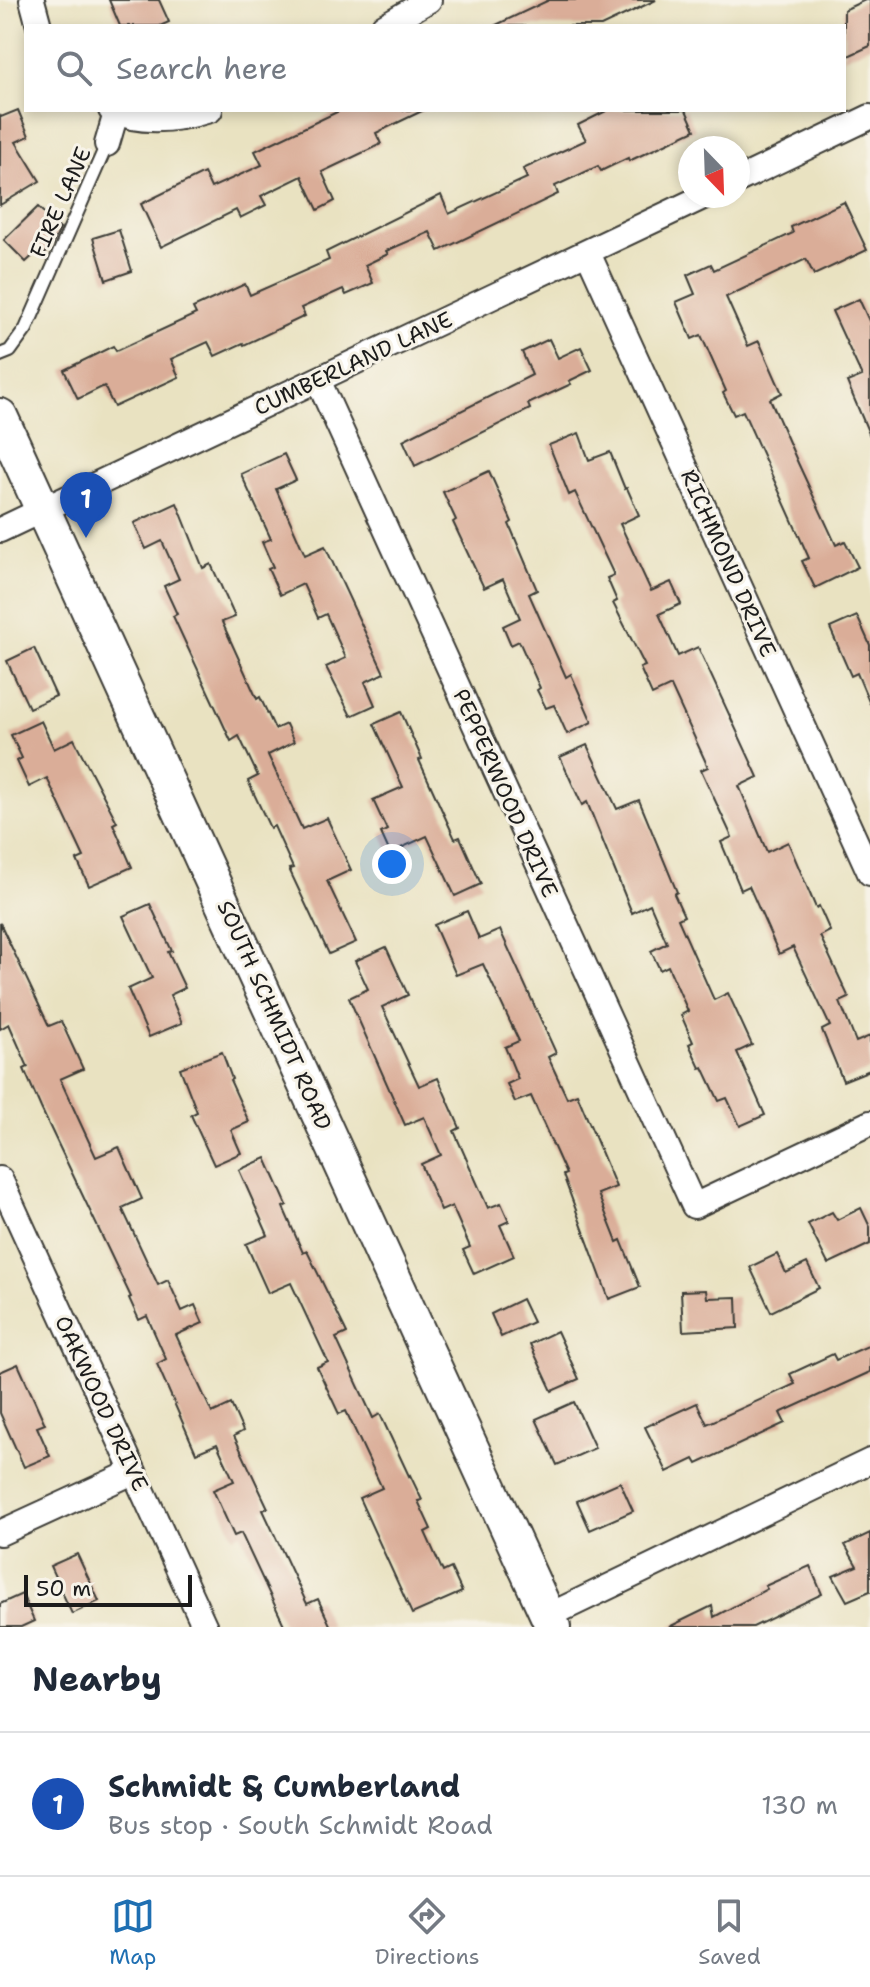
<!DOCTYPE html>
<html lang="en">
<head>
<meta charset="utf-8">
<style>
  :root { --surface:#fff; --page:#f6f6f7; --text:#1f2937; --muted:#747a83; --line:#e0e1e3; --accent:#1f6fb2 }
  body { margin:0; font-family:"Shantell Sans",sans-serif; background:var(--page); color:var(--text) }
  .compass { position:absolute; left:678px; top:136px; width:72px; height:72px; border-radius:50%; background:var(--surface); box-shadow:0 4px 12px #0003; rotate:157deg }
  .scale { position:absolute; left:24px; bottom:20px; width:168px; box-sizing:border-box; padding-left:8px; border:4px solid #1c1c1c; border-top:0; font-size:22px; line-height:28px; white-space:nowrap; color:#1c1c1c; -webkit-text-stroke:6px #f7f3e8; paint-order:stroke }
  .you { position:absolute; left:392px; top:864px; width:28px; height:28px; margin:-20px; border:6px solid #fff; border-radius:50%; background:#1a73e8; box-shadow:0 0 0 12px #1a73e833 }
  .badge { display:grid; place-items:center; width:52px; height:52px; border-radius:50%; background:var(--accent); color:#fff; font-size:26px; font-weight:700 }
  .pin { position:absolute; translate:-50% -66px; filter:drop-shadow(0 2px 4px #0008) }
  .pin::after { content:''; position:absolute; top:42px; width:28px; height:24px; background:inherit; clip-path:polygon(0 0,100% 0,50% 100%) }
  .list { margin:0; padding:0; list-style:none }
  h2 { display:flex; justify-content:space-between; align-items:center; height:104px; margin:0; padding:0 32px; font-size:34px }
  h2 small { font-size:26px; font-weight:400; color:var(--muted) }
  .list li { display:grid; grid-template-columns:52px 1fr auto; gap:24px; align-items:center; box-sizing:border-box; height:144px; padding:0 32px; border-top:2px solid var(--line) }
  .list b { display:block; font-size:30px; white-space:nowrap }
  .list p { margin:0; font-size:26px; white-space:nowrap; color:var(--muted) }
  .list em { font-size:26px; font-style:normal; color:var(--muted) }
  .icon { flex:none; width:44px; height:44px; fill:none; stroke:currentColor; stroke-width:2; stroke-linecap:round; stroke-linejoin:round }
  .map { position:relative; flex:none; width:870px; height:1627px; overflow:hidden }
  .search { position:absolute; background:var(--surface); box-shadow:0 4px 12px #0003; left:24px; right:24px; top:24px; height:88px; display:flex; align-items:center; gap:20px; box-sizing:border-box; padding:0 28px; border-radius:0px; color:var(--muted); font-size:30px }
  .sheet { height:248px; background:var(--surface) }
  nav { display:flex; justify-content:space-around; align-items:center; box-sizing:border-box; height:112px; border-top:2px solid var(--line); background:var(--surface); font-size:22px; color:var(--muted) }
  nav a { display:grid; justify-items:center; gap:4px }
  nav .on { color:var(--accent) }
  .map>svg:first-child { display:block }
  .building { fill:#daad98 }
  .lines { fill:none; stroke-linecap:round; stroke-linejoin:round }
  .lane-casing { stroke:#3b3a35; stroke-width:16 }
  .street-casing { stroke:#3b3a35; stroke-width:28 }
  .secondary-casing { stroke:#3b3a35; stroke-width:38 }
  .lane { stroke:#fff; stroke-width:12 }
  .street { stroke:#fff; stroke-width:24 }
  .secondary { stroke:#fff; stroke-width:34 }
  .labels { text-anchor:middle; stroke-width:6; stroke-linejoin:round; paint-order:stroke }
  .street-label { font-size:22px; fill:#1c1c1c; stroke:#f7f3e8 }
</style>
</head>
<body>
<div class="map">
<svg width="870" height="1627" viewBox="0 0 870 1627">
  <rect width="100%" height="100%" fill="#f7f3e8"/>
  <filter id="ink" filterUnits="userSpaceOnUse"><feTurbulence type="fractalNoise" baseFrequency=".0125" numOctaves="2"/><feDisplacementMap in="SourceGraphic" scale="16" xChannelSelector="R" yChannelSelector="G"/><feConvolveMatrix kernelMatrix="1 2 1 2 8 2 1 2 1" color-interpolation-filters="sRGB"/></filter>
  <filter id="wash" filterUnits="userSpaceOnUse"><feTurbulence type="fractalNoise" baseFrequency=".006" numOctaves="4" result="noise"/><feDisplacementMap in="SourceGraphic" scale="32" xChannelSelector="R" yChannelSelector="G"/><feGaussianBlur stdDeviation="1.8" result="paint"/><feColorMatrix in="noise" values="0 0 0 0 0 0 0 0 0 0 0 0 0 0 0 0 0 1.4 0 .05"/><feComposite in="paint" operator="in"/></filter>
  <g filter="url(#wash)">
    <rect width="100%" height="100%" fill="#e9e2c1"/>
    <g id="blocks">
      <g class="building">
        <path d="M109 0H159L169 22 160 26H120Z"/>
        <path d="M549 0H656L601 26H494Z"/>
        <path d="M865 0H870V46L844 58V10Z"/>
        <path d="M18 110 29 136 16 142 40 181 0 205V115L1 117Z"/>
        <path d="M341 110H424L376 133 381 144 322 172 335 201 318 210 302 176 261 196 266 205 240 218 236 210 161 247 141 204 204 173 211 188 262 165 255 151Z"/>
        <path d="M608 110H686L695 130 629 161 628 158 601 171 598 166 555 186 558 194 439 251 430 232 386 251 388 254 365 265 373 283 346 295 343 289 301 308 305 316 244 345 243 343 215 356 208 342 171 359 179 377 114 407 104 386 78 399 64 370 113 346 116 351 196 314 193 308 245 284 250 295 329 260 326 252 441 195 449 214 527 178 523 169 586 140 578 125Z"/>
        <path d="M844 202 867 250 814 275 806 259 726 297 748 346 759 341 782 393 770 399 798 463 836 545 845 541 858 567 815 588 802 561 809 558 743 411 734 415 723 393 726 391 701 335 692 339 676 302 695 294 687 275 711 264 714 270 793 233 791 227Z"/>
        <path d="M38 207 60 229 52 246 42 257 37 252 26 262 4 240Z"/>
        <path d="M119 230 132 271 106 280 93 238Z"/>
        <path d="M859 299 870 323V436L847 382 862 376 832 311Z"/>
        <path d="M549 339 558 358 581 347 592 370 569 381 571 384 528 404 530 409 415 466 403 440 532 375 522 352Z"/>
        <path d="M579 433 589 460 610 452 625 489 627 488 639 515 620 524 651 591 671 582 681 604 659 614 678 656 698 647 758 777 739 786 767 852 788 842 816 908 819 906 830 931 820 936 849 998 840 1002 856 1042 870 1036V1070L843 1081 822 1030 830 1026 793 947 779 954 749 886 741 890 721 842 732 837 701 770 708 767 671 686 652 695 640 668 645 666 613 603 617 601 607 578 614 575 575 492 569 495 549 445Z"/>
        <path d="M284 454 296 480 276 489 305 555 325 546 384 673 365 682 375 705 351 716 326 667 346 658 326 614 318 618 303 584 280 595 268 569 273 567 262 542 271 539 241 474Z"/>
        <path d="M489 471 512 522 509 524 537 590 529 594 566 677 571 674 592 722 567 734 554 705 546 708 537 690 540 688 519 641 511 645 503 626 520 618 503 579 484 588 453 522 456 520 443 492Z"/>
        <path d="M177 503 203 568 211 564 235 617 222 622 257 699 260 697 275 729 286 724 294 742 268 755 302 829 327 818 351 870 327 881 356 942 329 954 289 869 293 868 274 826 270 828 248 781 258 776 239 736 231 741 173 616 177 614 164 586 179 579 162 541 146 549 134 523Z"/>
        <path d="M857 616 870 645V704L857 673 851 676 830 628Z"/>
        <path d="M34 648 56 696 29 708 7 661Z"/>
        <path d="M401 712 422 759 419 760 455 839 460 837 481 884 455 896 427 836 390 853 381 833 387 830 373 800 403 787 374 724Z"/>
        <path d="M41 721 54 749 74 739 117 822 113 824 132 867 89 886 77 860 84 857 47 778 29 787 17 761 22 758 11 735Z"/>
        <path d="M587 745 617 809 639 800 677 892 674 894 684 916 678 919 714 1000 728 993 752 1045 737 1052 765 1115 740 1126 727 1098 719 1101 703 1067 700 1068 689 1044 693 1042 681 1015 688 1011 668 966 660 970 651 951 667 943 650 904 632 913 587 802 582 805 560 757Z"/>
        <path d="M150 904 172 951 168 952 185 988 170 995 182 1023 149 1037 128 989 152 978 123 916Z"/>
        <path d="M467 911 479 939 500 930 556 1053 548 1057 567 1098 577 1094 616 1187 598 1194 617 1242 621 1240 640 1287 609 1299 563 1175 566 1174 531 1096 515 1102 507 1084 518 1079 505 1047 519 1041 483 964 456 975 434 925Z"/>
        <path d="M0 923 49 1026 61 1021 83 1069 60 1079 96 1157 119 1147 142 1199 122 1208 158 1285 168 1280 182 1311 195 1305 203 1323 176 1335 212 1413 231 1404 243 1431 234 1436 268 1508 263 1510 307 1604 318 1599 331 1627H285L241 1533 234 1536 213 1490 234 1481 217 1444 196 1453 157 1364 166 1359 147 1316 139 1320 129 1298 131 1297 41 1108 24 1069 28 1067 9 1024 0 1029Z"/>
        <path d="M386 947 408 995 382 1007 419 1086 438 1078 460 1128 454 1131 488 1208 501 1203 509 1221 500 1225 514 1256 474 1274 463 1250 470 1247 452 1206 441 1211 421 1164 441 1155 424 1117 405 1125 349 998 368 989 355 961Z"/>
        <path d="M222 1052 232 1079 230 1080 249 1122 231 1130 241 1153 214 1165 191 1115 197 1112 180 1068Z"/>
        <path d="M266 1158 287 1205 283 1207 303 1253 307 1251 347 1333 336 1338 373 1418 380 1414 409 1476 410 1475 422 1500 418 1501 431 1529 425 1532 443 1572 451 1568 462 1592 412 1614 359 1498 382 1488 346 1411 339 1414 317 1367 328 1362 291 1283 268 1293 246 1244 268 1235 239 1170Z"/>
        <path d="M861 1208 870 1227V1244L828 1264 808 1224 832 1212 837 1220Z"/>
        <path d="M777 1254 786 1273 807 1263 819 1288 771 1312 750 1267Z"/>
        <path d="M706 1290 707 1298 737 1297 738 1328 683 1331 681 1291Z"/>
        <path d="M522 1299 533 1322 501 1337 491 1314Z"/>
        <path d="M557 1331 579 1379 552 1391 530 1344Z"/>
        <path d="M870 1345V1372L780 1413 785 1423 697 1464 694 1459 667 1472 645 1427 697 1403 707 1424 795 1384 790 1374 833 1354 836 1360Z"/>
        <path d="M18 1364 45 1424 37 1427 50 1456 24 1467 0 1413V1372Z"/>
        <path d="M574 1402 595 1448 557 1465 536 1419Z"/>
        <path d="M620 1482 633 1511 590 1530 577 1501Z"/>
        <path d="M870 1533V1591L847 1601 833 1576 857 1566 845 1545Z"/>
        <path d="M77 1554 99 1601 72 1614 50 1566Z"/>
        <path d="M810 1566 822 1594 753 1627H669L712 1606 714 1617 767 1589 765 1586Z"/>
        <path d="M22 1594 34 1621 21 1627H0V1604Z"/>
      </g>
    </g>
  </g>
  <g filter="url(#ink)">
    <use href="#blocks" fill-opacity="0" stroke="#3b3a35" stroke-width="2"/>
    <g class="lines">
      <defs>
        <path id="lane" d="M0 355 10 351 26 329 107 144"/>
        <g id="street">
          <path d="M32 0 39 26"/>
          <path d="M384 26 429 0"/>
          <path d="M111 110C143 125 178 120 210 110"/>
          <path d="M107 144 116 113"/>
          <path d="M738 180 870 117"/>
          <path d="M588 253 870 873"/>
          <path d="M318 380 694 1206 870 1123"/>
          <path d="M0 530 705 196"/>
          <path d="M0 1179 205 1627"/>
          <path d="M0 1533 133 1472"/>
          <path d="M548 1616 870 1461"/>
        </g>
        <path id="secondary" d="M0 416 553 1627"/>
      </defs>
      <use href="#lane" class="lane-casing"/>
      <use href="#street" class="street-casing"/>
      <use href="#secondary" class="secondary-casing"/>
      <use href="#lane" class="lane"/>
      <use href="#street" class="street"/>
      <use href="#secondary" class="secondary"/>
    </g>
  </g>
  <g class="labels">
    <g class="street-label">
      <text transform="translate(60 202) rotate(-66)" y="8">FIRE LANE</text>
      <text transform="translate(353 363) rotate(-25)" y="8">CUMBERLAND LANE</text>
      <text transform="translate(729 563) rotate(66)" y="8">RICHMOND DRIVE</text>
      <text transform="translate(506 793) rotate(66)" y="8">PEPPERWOOD DRIVE</text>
      <text transform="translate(275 1015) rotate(66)" y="8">SOUTH SCHMIDT ROAD</text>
      <text transform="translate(102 1403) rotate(65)" y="8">OAKWOOD DRIVE</text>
    </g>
  </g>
</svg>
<svg class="compass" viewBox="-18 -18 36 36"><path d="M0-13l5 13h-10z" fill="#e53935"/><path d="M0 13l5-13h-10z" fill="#747a83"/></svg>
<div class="scale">50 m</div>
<div class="you"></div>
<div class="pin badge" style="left:86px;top:538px;background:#1a4fb4">1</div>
<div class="search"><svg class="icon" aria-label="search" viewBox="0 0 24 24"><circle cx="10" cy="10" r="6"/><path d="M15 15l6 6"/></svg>Search here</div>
</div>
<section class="sheet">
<h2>Nearby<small></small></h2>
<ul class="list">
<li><span class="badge" style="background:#1a4fb4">1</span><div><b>Schmidt &amp; Cumberland</b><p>Bus stop · South Schmidt Road</p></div><em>130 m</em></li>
</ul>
</section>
<nav>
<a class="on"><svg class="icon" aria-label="map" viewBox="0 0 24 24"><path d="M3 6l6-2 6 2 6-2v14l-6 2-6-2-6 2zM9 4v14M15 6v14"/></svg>Map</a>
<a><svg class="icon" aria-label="directions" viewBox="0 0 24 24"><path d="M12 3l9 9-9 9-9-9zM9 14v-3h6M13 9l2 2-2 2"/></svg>Directions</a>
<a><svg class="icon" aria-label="saved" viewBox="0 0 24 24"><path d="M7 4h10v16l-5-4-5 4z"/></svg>Saved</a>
</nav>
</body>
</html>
